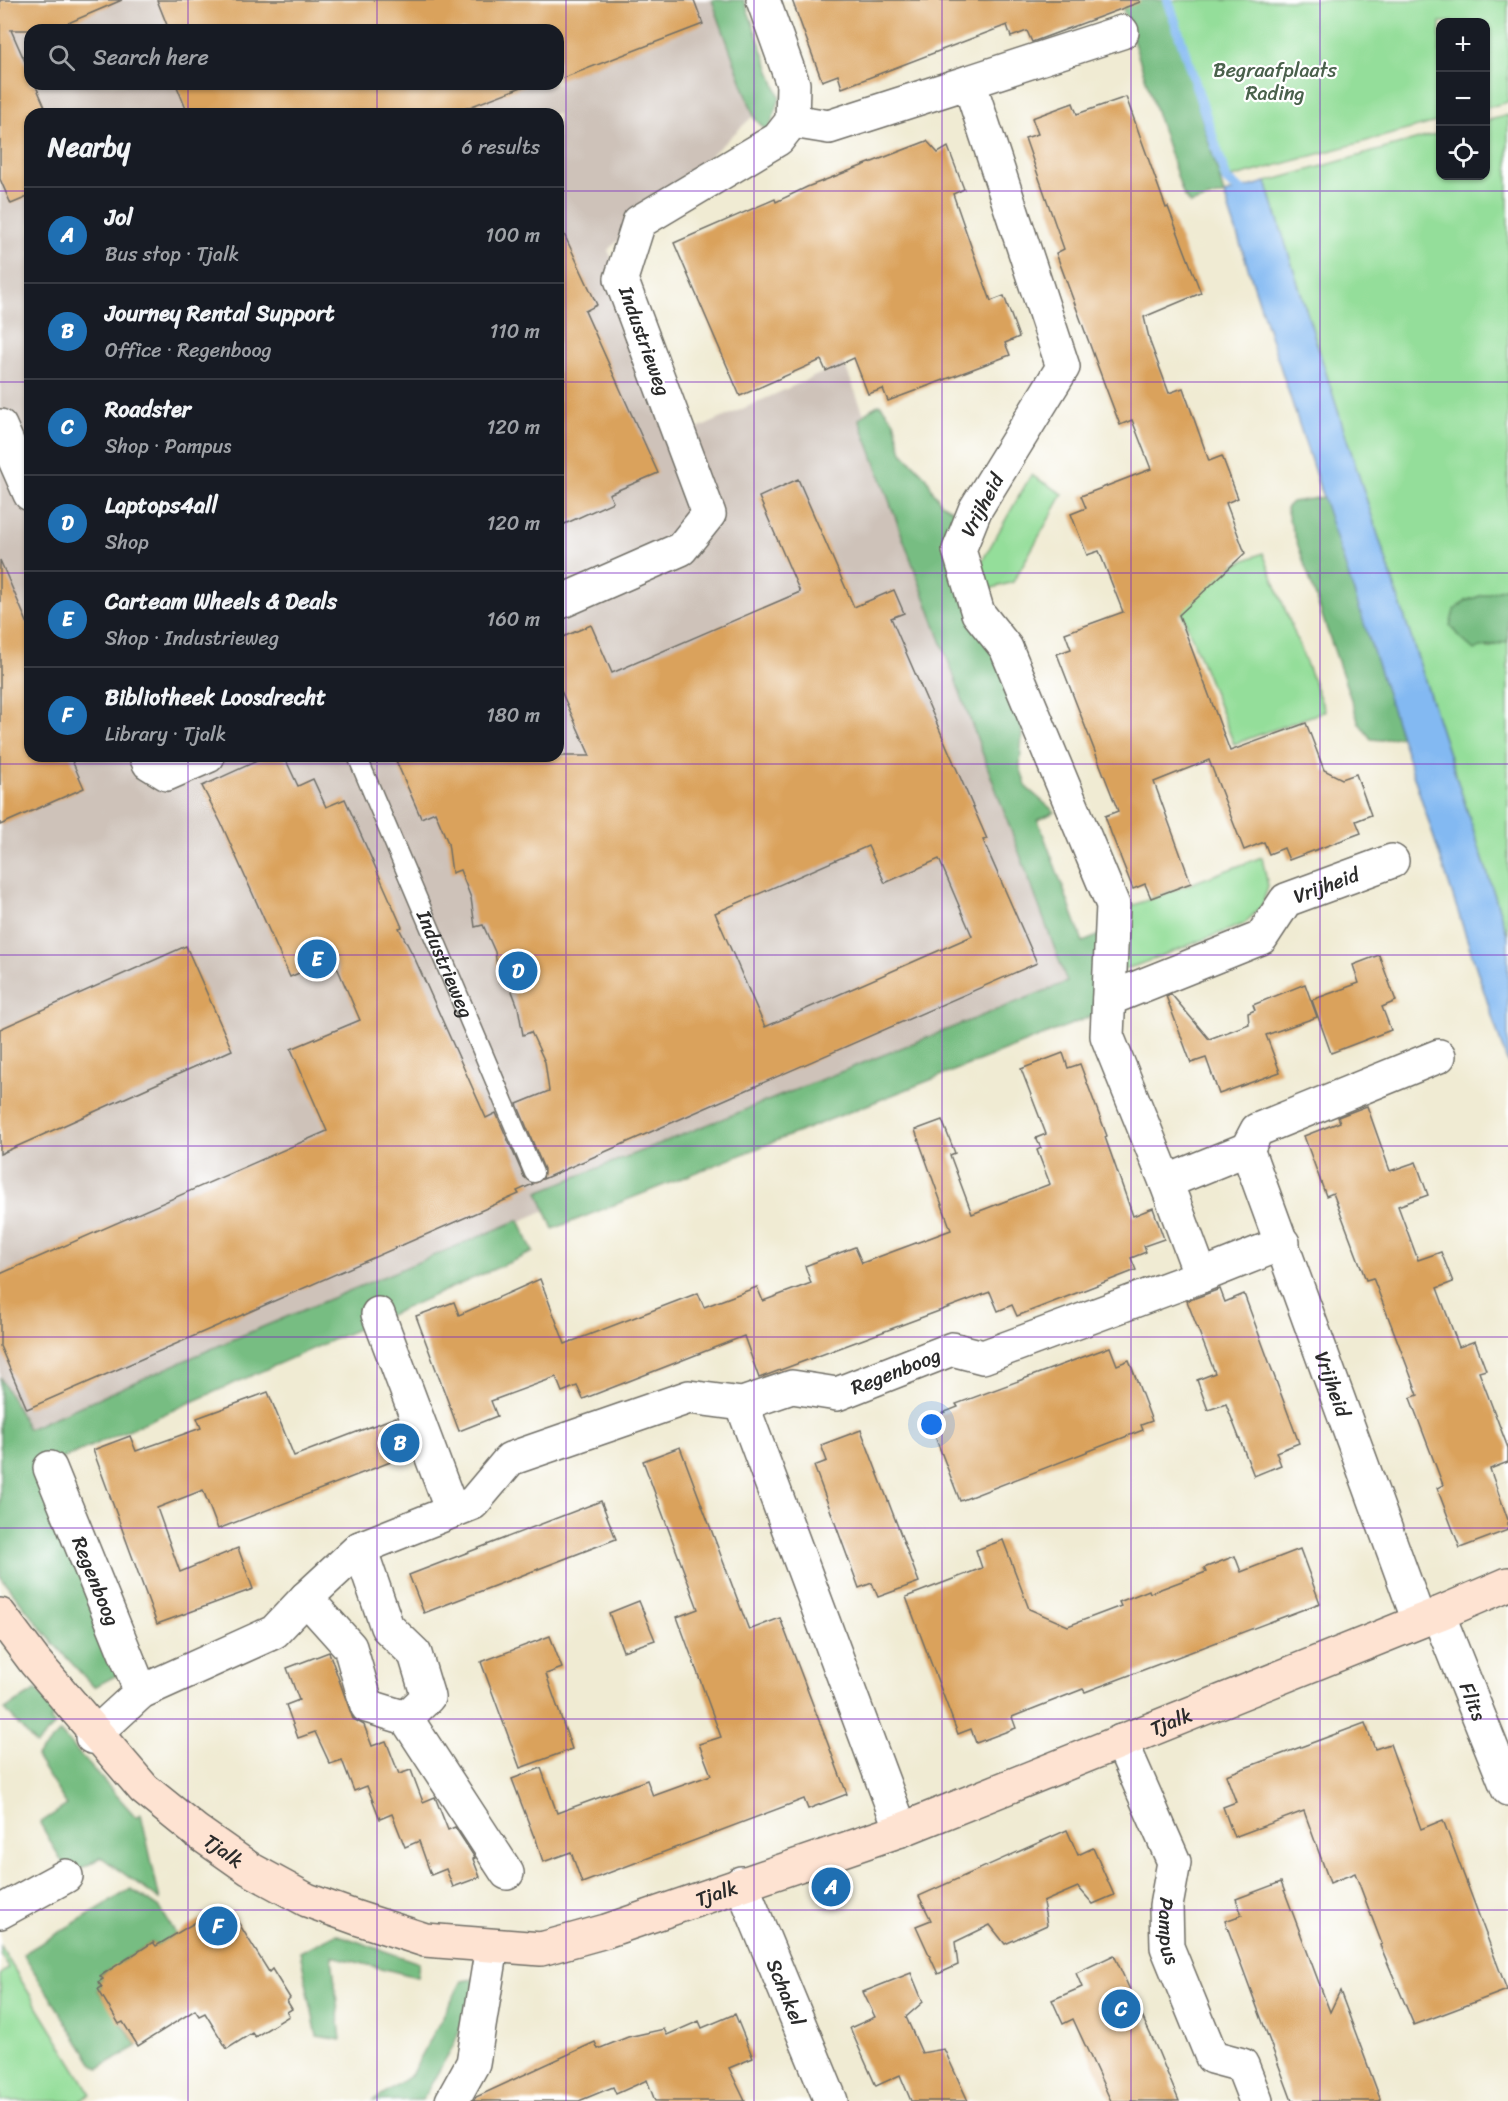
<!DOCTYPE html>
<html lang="en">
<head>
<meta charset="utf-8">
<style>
  :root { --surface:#171b24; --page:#242831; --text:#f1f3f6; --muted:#9ea1a6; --line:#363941; --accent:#1f6fb2 }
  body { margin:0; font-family:Sriracha,sans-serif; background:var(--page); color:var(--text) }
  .controls { position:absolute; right:18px; top:18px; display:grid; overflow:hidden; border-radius:12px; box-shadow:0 2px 4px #0004 }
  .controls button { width:54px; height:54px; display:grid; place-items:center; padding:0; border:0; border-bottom:2px solid var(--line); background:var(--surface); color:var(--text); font:30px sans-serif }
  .you { position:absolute; left:932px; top:1425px; width:21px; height:21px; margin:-15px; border:4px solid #fff; border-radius:50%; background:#1a73e8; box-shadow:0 0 0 9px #1a73e833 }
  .badge { display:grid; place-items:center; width:39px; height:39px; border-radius:50%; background:var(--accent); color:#fff; font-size:20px; font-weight:700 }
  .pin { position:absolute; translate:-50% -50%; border:3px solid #fff; box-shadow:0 2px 6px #0006 }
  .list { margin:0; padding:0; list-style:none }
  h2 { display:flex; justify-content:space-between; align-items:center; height:78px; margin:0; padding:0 24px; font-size:26px }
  h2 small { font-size:20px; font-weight:400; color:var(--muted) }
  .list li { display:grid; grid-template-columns:39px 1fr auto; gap:18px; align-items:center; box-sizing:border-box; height:96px; padding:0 24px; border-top:2px solid var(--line) }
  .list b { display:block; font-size:22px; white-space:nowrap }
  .list p { margin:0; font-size:20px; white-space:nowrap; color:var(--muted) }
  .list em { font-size:20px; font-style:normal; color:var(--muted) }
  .icon { flex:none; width:33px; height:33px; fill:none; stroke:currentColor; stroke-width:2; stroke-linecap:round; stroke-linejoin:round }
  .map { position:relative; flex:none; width:1508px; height:2101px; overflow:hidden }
  .search { position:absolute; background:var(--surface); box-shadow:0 2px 4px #0004; left:24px; top:24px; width:540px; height:66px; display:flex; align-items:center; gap:15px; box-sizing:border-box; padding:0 21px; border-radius:18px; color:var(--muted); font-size:22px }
  .panel { position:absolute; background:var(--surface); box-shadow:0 2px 4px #0004; left:24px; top:108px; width:540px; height:654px; border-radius:18px }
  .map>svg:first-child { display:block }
  .industrial { fill:#cec2b9; fill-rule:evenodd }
  .green { fill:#94de9a; stroke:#608462; stroke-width:1.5 }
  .forest { fill:#77bd82; stroke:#517456; stroke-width:1.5 }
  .water { fill:#83b9f2; stroke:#57728e; stroke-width:1.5 }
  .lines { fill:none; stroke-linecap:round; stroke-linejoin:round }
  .stream { stroke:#83b9f2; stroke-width:10 }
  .building { fill:#daa25c; fill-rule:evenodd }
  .lane-casing { stroke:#706e66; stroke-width:21 }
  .street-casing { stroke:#706e66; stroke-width:36 }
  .secondary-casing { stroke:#706e66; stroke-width:36 }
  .lane { stroke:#fff; stroke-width:18 }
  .street { stroke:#fff; stroke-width:33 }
  .secondary { stroke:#fee3d2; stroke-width:33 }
  .grid { fill:none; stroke:#7b2cbf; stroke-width:1.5; stroke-opacity:0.55 }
  .labels { text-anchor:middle; stroke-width:4.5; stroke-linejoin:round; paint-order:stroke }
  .park-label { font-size:20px; fill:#4a614c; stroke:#fff }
  .street-label { font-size:20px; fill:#2b2b2b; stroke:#fff }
</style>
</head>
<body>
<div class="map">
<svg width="1508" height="2101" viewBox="0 0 1508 2101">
  <rect width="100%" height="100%" fill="#fff"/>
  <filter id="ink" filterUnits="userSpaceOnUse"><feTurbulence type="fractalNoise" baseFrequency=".0167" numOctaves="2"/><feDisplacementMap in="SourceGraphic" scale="12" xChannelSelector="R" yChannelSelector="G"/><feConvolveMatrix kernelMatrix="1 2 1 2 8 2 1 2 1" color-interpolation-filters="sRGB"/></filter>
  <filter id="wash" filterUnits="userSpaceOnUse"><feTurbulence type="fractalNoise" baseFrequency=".008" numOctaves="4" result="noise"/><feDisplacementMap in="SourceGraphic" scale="24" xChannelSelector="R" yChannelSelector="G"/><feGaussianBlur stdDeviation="1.35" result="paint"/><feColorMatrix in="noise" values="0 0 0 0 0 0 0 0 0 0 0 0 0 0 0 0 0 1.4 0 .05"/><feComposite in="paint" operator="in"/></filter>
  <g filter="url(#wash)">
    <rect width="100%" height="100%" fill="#f0ebd3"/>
    <path class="industrial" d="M0 0H723L762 108 608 250 691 432 844 363 1085 979 17 1437 0 1412ZM30 30H558V84H30ZM30 114H558V756H30Z"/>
    <g class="green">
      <path d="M1167 0H1508V102L1486 108V22H1440V121L1220 181Z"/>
      <path d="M1508 115V587L1465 601 1488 648 1508 641V937L1343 427 1266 182 1440 133V176H1486V121Z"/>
      <path d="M1031 475 1063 494 1013 582 989 589 981 563Z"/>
      <path d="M1263 553 1325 711 1234 744 1173 590Z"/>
      <path d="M1262 857 1268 886 1262 906 1244 924 1135 966 1119 970 1126 908Z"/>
      <path d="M0 1946 91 2094 79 2101H0V1975L9 1968 0 1954Z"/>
    </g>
    <g class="forest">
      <path d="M712 0H744L780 98 768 132 755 119Z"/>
      <path d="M1120 0H1167L1224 194 1190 204 1183 194Z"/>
      <path d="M880 404 894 421 902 452 927 478 933 491 941 503 959 514 1024 701 1020 767 1027 788 1055 812 1038 820 1083 942 1100 935 1105 1011 553 1229 538 1192 1067 982 859 419 869 410Z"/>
      <path d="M1324 497 1401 736 1382 740 1371 739 1359 723 1289 519 1286 508 1292 502Z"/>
      <path d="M1508 587V641L1474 650 1459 637 1450 625 1454 611 1465 601Z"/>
      <path d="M519 1220 533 1252 39 1469 123 1672 94 1687 53 1643 0 1576V1377L28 1429 241 1336Z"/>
      <path d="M37 1690 57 1712 50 1720 55 1725 36 1745 5 1709Z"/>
      <path d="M60 1732 136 1817 141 1814 160 1900 101 1857 70 1876 40 1823 67 1805 36 1757Z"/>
      <path d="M131 1889 160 1908 176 1934 156 1946 153 1942 121 1962 123 1966 111 1974 108 1970 100 1975 103 1979 98 1982 102 1987 98 1990 138 2046 99 2068 92 2063 23 1954Z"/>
      <path d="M336 1934 419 1963 417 1977 332 1956 341 2040 317 2036 300 1952Z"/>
      <path d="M482 1978 453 2046 422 2100 373 2101 411 2075 462 1981Z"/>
    </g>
    <path class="water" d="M1266 182 1343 427 1508 937V1065L1224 194Z"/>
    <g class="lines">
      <path class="stream" d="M1168 0 1227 181 1242 191 1245 201"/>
    </g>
    <g id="blocks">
      <g class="building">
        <path d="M0 0H122L52 30H11L30 73V84H35L48 114H30V196L11 204 0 179Z"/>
        <path d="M157 0H694L703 24 558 80V30H169Z"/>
        <path d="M792 0H1139L1140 2 1032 42 1027 31 1011 37 1007 25 842 88 838 75 822 81Z"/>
        <path d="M176 84H523L524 86 451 114H188Z"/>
        <path d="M1126 97 1166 208 1168 207 1201 293 1144 317 1150 342 1169 393 1183 388 1209 461 1222 456 1238 498 1226 503 1245 553 1179 615 1230 751 1306 723 1324 770 1342 779 1356 774 1371 815 1356 821 1361 833 1289 860 1284 848 1269 854 1264 842 1244 850 1209 760 1154 782 1191 883 1151 898 1145 884 1133 889 1111 833 1105 816 1118 811 1057 654 1071 649 1065 633 1123 612 1099 551 1087 555 1071 514 1086 508 1081 496 1151 469 1132 420 1120 425 1104 383 1056 253 1064 249 1025 138 1038 134 1032 118 1073 103 1077 114Z"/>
        <path d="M927 141 938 153 948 147 964 189 953 194 971 246 991 301 1004 296 1019 337 1005 343 1010 355 888 401 883 389 868 394 854 358 826 371 821 360 740 396 674 243 775 199 776 202 807 187Z"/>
        <path d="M558 221 597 305 585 311 658 473 609 494 613 502 558 527Z"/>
        <path d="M798 479 854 607 894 590 904 613 891 618 987 839 983 840 1037 963 543 1179 544 1169 517 1104 549 1091 545 1062 531 1032 523 1035 518 1007 507 978 499 982 495 952 483 925 475 927 471 898 460 870 452 873 448 843 435 812 421 818 394 756H590L558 684V639L591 625 612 673 800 592 759 497ZM868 846 885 883 939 859 972 936 765 1027 715 913Z"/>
        <path d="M0 560 30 629V756H70L84 788 0 825Z"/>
        <path d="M268 756H284L298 786 313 779 326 807 345 799 402 927 399 928 415 959 486 1118 496 1113 524 1177 533 1184 517 1191 519 1194 27 1409 0 1346V1274L327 1131 291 1049 360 1020 333 958 290 977 221 823 202 786Z"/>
        <path d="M186 946 232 1050 0 1154V1029Z"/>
        <path d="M1379 955 1396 1001 1382 1007 1391 1030 1331 1053 1312 1000 1359 983 1353 965Z"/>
        <path d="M1305 984 1317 1017 1266 1035 1280 1072 1219 1094 1206 1058 1191 1063 1166 996 1171 994 1209 1039 1249 1024 1248 1013 1255 1010 1253 1005Z"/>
        <path d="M1063 1053 1068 1068 1080 1064 1107 1136 1105 1137 1133 1216 1153 1208 1164 1239 1144 1246 1146 1252 1131 1258 1136 1270 1017 1316 1012 1305 998 1311 990 1292 759 1378 744 1336 583 1399 577 1386 562 1392 556 1377 491 1401 497 1416 459 1431 416 1316 454 1302 459 1315 540 1279 565 1344 698 1293 704 1307 757 1287 763 1301 811 1283 805 1266 855 1247 862 1263 951 1230 915 1130 942 1120 955 1153 950 1155 972 1214 1050 1184 1037 1150 1041 1148 1036 1138 1046 1134 1021 1069Z"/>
        <path d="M1367 1106 1390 1171 1416 1162 1428 1195 1398 1206 1418 1260 1441 1252 1453 1282 1437 1288 1459 1347 1475 1341 1486 1370 1479 1372 1508 1448V1462L1490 1469 1508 1520V1530L1460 1548 1437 1488 1443 1485 1410 1398 1418 1395 1396 1337 1373 1278 1366 1280 1333 1193 1326 1196 1304 1136 1340 1122 1338 1117Z"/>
        <path d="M1220 1289 1225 1302 1244 1294 1299 1443 1276 1452 1281 1465 1254 1476 1226 1404 1208 1410 1197 1380 1215 1373 1187 1301Z"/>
        <path d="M1110 1347 1117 1365 1129 1360 1152 1421 1141 1425 1143 1430 960 1501 935 1436 930 1418 958 1407 956 1404Z"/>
        <path d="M268 1392 294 1456 396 1417 411 1454 218 1529 203 1490 157 1508 180 1572 238 1548 253 1589 157 1624 93 1450 130 1436 136 1451 201 1428 197 1418Z"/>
        <path d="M861 1430 919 1582 878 1597 872 1583 859 1588 814 1466 827 1461 821 1445Z"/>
        <path d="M680 1447 749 1630 780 1618 847 1794 808 1809 804 1799 582 1883 571 1852 543 1862 535 1836 534 1837 512 1779 541 1768 557 1813 647 1780 653 1796 711 1775 699 1744 721 1737 677 1617 698 1609 643 1461Z"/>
        <path d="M601 1501 616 1539 424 1613 409 1575Z"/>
        <path d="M1003 1540 1029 1609 1068 1626 1121 1606 1119 1602 1149 1590 1150 1593 1206 1572 1204 1568 1235 1556 1241 1572 1300 1549 1320 1603 1085 1692 1083 1689 1012 1717 1016 1728 976 1743 971 1729 958 1734 906 1597 982 1568 976 1550Z"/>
        <path d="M639 1601 655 1640 623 1651 609 1613Z"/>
        <path d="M550 1636 562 1668 546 1674 572 1749 520 1768 481 1662Z"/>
        <path d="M329 1652 353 1719 364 1725 372 1746 386 1741 399 1774 411 1770 423 1802 435 1797 448 1830 455 1827 475 1858 473 1859 480 1877 453 1887 446 1869 431 1875 419 1841 405 1847 392 1814 380 1819 367 1786 354 1791 342 1760 330 1764 315 1732 298 1738 286 1705 299 1700 287 1668Z"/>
        <path d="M1365 1723 1375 1749 1390 1744 1421 1829 1443 1820 1507 1990 1414 2025 1380 1945 1382 1944 1355 1873 1330 1883 1304 1811 1234 1837 1223 1807 1236 1802 1226 1775Z"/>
        <path d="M1067 1830 1078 1855 1093 1848 1114 1895 1093 1904 1078 1887 1043 1902 1047 1925 1005 1944 990 1925 955 1942 958 1965 938 1974 916 1926 931 1920 919 1896Z"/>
        <path d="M1281 1882 1330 2012 1340 1991 1381 2101H1292L1225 1921 1242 1915 1236 1899Z"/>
        <path d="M214 1911 233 1914 269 1972 272 1969 290 1998 287 2001 292 2009 287 2012 289 2016 255 2037 252 2033 227 2049 205 2013 199 2016 195 2010 138 2046 123 2022 119 2024 98 1989 102 1987 98 1982 103 1979 100 1976 153 1942 156 1946Z"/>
        <path d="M1114 1955 1158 2051 1179 2101H1111L1073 2019 1063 2024 1052 2000 1082 1987 1076 1973Z"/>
        <path d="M911 1973 923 2002 906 2017 922 2053 944 2049 968 2101H911L900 2075 876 2086 850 2028 875 2017 863 1992Z"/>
        <path d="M735 2014 753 2058 729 2068 745 2101H655L647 2080 616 2094 613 2087 579 2101H473L476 2097 595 2042 598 2049 628 2037 664 2029 667 2035 699 2021 702 2028Z"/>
      </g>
    </g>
  </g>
  <g filter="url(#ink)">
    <use href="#blocks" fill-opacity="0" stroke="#706e66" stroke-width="1.5"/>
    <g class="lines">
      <defs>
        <g id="lane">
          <path id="s1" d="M357 756 534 1173"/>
        </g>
        <g id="street">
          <path d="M969 82 1122 32"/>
          <path d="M792 121 829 127 969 82 1063 367 975 510 959 550 978 613 1006 648 1113 905 1107 1036 1166 1182 1201 1276"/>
          <path d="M0 426 30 494"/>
          <path d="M558 603 681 549 709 514 621 279 639 222 778 139 792 121 793 84 763 0"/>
          <path d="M146 756 149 763 167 774 208 756"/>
          <path id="s2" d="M1109 999 1261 938 1286 900 1392 861"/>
          <path id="s3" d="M1247 1149 1419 1621"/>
          <path d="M1166 1182 1247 1149 1257 1130 1439 1056"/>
          <path d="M378 1314 452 1511"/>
          <path d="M742 1404 901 1830"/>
          <path id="s4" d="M50 1468 141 1692"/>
          <path d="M360 1548 387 1627 415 1654 428 1697 406 1718"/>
          <path d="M306 1598 350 1647 367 1706 406 1718 507 1873"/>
          <path id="s5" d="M1438 1614 1508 1789"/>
          <path id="s6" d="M92 1737 141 1692 274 1632 306 1598 360 1548 473 1503 510 1459 689 1397 742 1404 792 1387 837 1394 952 1349 983 1357 1201 1276 1283 1243"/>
          <path id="s7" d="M1121 1741 1174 1862 1166 1906 1167 1947 1212 2057 1242 2065 1256 2101"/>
          <path id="s8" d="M741 1883 831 2101"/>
          <path d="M0 1912 66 1876"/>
          <path d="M452 2101 473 2063 492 1947"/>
        </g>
        <g id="secondary">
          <path id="s9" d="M0 1615 35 1662 144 1789 196 1831 250 1869 307 1900 357 1918 425 1940 541 1949 606 1931 901 1830 1438 1614 1508 1584"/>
        </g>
      </defs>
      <use href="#lane" class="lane-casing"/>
      <use href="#street" class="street-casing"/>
      <use href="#secondary" class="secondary-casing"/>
      <use href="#lane" class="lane"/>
      <use href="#street" class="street"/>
      <use href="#secondary" class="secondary"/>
    </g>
  </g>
  <path class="grid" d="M188 0V30M377 0V30M566 0V2101M754 0V2101M942 0V2101M1131 0V2101M1320 0V2101M188 84V114M377 84V114M0 191H30M558 191H1508M0 382H30M558 382H1508M0 573H30M558 573H1508M188 756V2101M377 756V2101M0 764H1508M0 955H1508M0 1146H1508M0 1337H1508M0 1528H1508M0 1719H1508M0 1910H1508"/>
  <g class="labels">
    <g class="park-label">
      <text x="1275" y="77">Begraafplaats<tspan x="1275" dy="23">Rading</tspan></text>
    </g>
    <g class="street-label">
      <text transform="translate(645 341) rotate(70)" y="7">Industrieweg</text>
      <text transform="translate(982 505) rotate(-62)" y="7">Vrijheid</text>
      <text dy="7" stroke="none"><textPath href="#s2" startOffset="252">Vrijheid</textPath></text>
      <text dy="7" stroke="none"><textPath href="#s1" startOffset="226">Industrieweg</textPath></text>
      <text dy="7" stroke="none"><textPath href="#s6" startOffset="916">Regenboog</textPath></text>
      <text dy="7" stroke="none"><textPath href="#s3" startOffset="250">Vrijheid</textPath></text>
      <text dy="7" stroke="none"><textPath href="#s4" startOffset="122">Regenboog</textPath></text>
      <text dy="7" stroke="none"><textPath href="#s5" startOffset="94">Flits</textPath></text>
      <text dy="7" stroke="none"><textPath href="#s9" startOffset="1335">Tjalk</textPath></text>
      <text dy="7" stroke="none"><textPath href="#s9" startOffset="327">Tjalk</textPath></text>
      <text dy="7" stroke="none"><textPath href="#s9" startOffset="849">Tjalk</textPath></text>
      <text dy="7" stroke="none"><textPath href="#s7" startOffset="202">Pampus</textPath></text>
      <text dy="7" stroke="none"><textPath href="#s8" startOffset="118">Schakel</textPath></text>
    </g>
  </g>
</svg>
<div class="controls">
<button>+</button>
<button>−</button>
<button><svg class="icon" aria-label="locate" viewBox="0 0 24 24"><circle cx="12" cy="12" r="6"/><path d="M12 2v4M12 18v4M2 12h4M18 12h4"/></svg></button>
</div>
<div class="you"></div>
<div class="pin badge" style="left:831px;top:1887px">A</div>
<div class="pin badge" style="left:400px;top:1443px">B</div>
<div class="pin badge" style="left:1121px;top:2009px">C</div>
<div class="pin badge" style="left:518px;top:971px">D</div>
<div class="pin badge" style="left:317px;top:959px">E</div>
<div class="pin badge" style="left:218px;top:1926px">F</div>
<div class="search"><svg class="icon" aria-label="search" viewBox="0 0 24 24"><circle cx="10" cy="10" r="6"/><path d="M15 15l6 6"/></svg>Search here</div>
<section class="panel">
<h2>Nearby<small>6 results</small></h2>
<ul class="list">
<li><span class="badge">A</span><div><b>Jol</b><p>Bus stop · Tjalk</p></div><em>100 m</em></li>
<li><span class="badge">B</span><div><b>Journey Rental Support</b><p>Office · Regenboog</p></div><em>110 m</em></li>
<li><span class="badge">C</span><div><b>Roadster</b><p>Shop · Pampus</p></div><em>120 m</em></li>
<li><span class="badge">D</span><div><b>Laptops4all</b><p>Shop</p></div><em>120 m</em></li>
<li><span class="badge">E</span><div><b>Carteam Wheels &amp; Deals</b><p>Shop · Industrieweg</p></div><em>160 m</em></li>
<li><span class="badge">F</span><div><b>Bibliotheek Loosdrecht</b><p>Library · Tjalk</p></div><em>180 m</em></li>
</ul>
</section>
</div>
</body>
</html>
